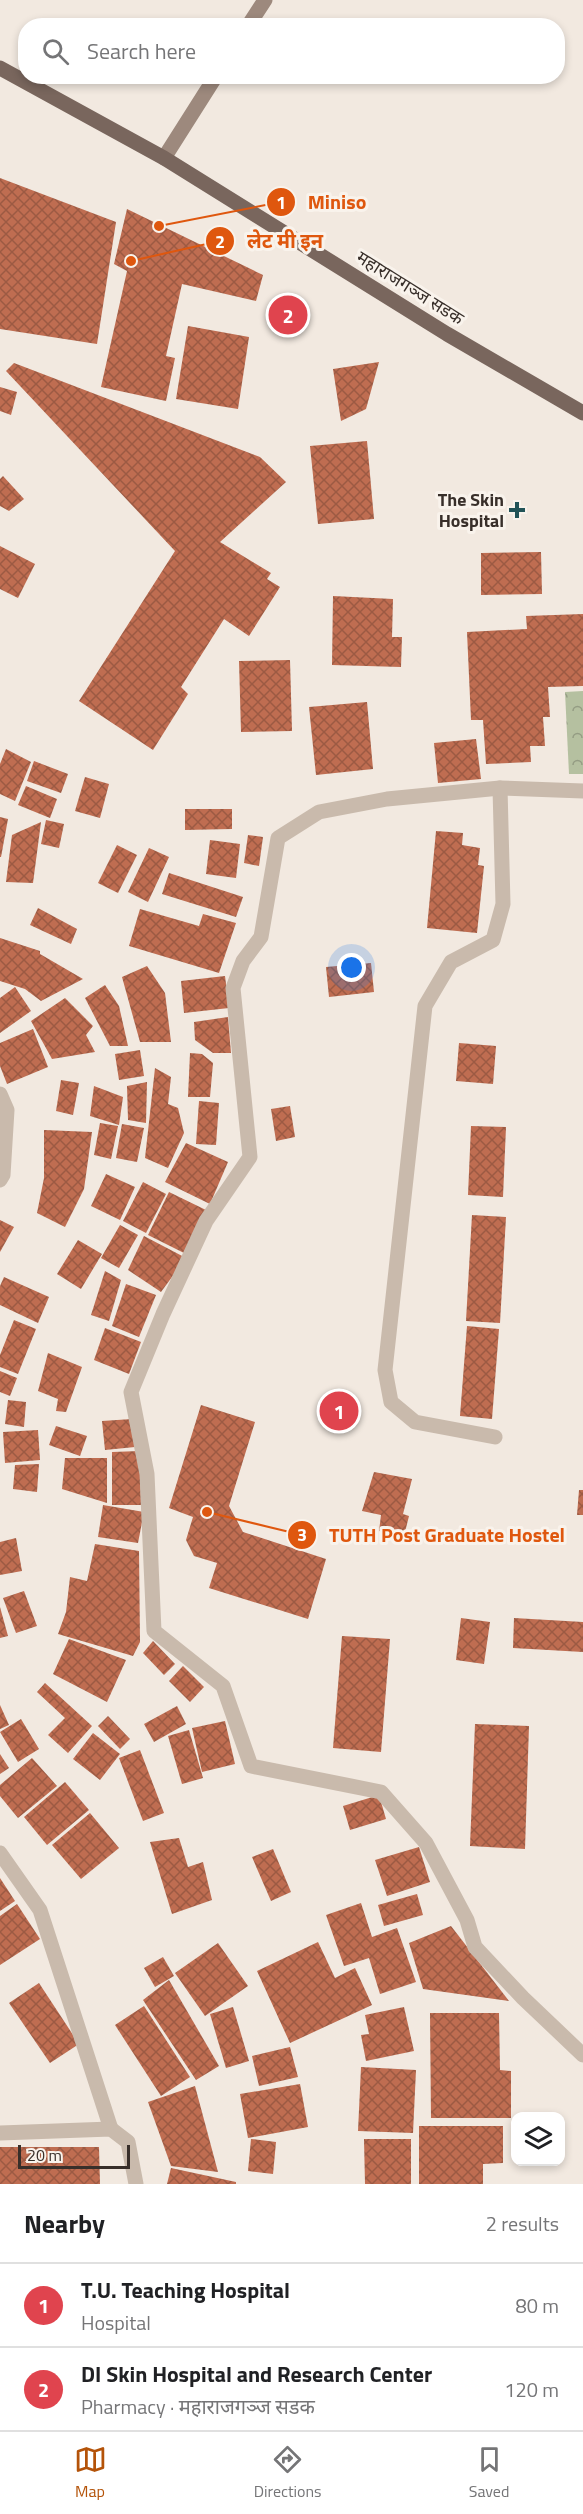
<!DOCTYPE html>
<html lang="en">
<head>
<meta charset="utf-8">
<style>
  :root { --surface:#fff; --page:#f6f6f6; --text:#202124; --muted:#757577; --line:#e0e0e0; --accent:#b45309 }
  body { margin:0; font-family:"Titillium Web","Noto Sans Devanagari",sans-serif; background:var(--page); color:var(--text) }
  .controls { position:absolute; right:18px; bottom:18px; display:grid; overflow:hidden; border-radius:12px; box-shadow:0 3px 9px #0003 }
  .controls button { width:54px; height:54px; display:grid; place-items:center; padding:0; border:0; border-bottom:2px solid var(--line); background:var(--surface); color:var(--text); font:30px sans-serif }
  .scale { position:absolute; left:18px; bottom:15px; width:112px; box-sizing:border-box; padding-left:6px; border:3px solid #382f2a; border-top:0; font-size:16px; line-height:21px; white-space:nowrap; color:#382f2a; -webkit-text-stroke:4px #f9f3ec; paint-order:stroke }
  .you { position:absolute; left:352px; top:968px; width:21px; height:21px; margin:-15px; border:4px solid #fff; border-radius:50%; background:#1a73e8; box-shadow:0 0 0 9px #1a73e833 }
  .badge { display:grid; place-items:center; width:39px; height:39px; border-radius:50%; background:var(--accent); color:#fff; font-size:20px; font-weight:700 }
  .pin { position:absolute; translate:-50% -50%; border:3px solid #fff; box-shadow:0 2px 6px #0006 }
  .list { margin:0; padding:0; list-style:none }
  h2 { display:flex; justify-content:space-between; align-items:center; height:78px; margin:0; padding:0 24px; font-size:26px }
  h2 small { font-size:20px; font-weight:400; color:var(--muted) }
  .list li { display:grid; grid-template-columns:39px 1fr auto; gap:18px; align-items:center; box-sizing:border-box; height:84px; padding:0 24px; border-top:2px solid var(--line) }
  .list b { display:block; font-size:22px; white-space:nowrap }
  .list p { margin:0; font-size:20px; white-space:nowrap; color:var(--muted) }
  .list em { font-size:20px; font-style:normal; color:var(--muted) }
  .icon { flex:none; width:33px; height:33px; fill:none; stroke:currentColor; stroke-width:2; stroke-linecap:round; stroke-linejoin:round }
  .map { position:relative; flex:none; width:583px; height:2184px; overflow:hidden }
  .search { position:absolute; background:var(--surface); box-shadow:0 3px 9px #0003; left:18px; right:18px; top:18px; height:66px; display:flex; align-items:center; gap:15px; box-sizing:border-box; padding:0 21px; border-radius:24px; color:var(--muted); font-size:22px }
  .sheet { height:246px; background:var(--surface) }
  nav { display:flex; justify-content:space-around; align-items:center; box-sizing:border-box; height:84px; border-top:2px solid var(--line); background:var(--surface); font-size:16px; color:var(--muted) }
  nav a { display:grid; justify-items:center; gap:3px }
  nav .on { color:var(--accent) }
  .map>svg:first-child { display:block }
  .park { fill:url(#park-crowns) }
  .building { fill:url(#building-cross-hatch) }
  .lines { fill:none; stroke-linecap:round; stroke-linejoin:round }
  .lane { stroke:#c9baac; stroke-width:15 }
  .street { stroke:#c9baac; stroke-width:15 }
  .secondary { stroke:#9d897d; stroke-width:15 }
  .primary { stroke:#79665d; stroke-width:15 }
  .poi-dot { fill:#225357; stroke:#f9f3ec; stroke-width:2 }
  .labels { text-anchor:middle; stroke-width:6; stroke-linejoin:round; paint-order:stroke }
  .street-label { font-size:18px; fill:#382f2a; stroke:#f9f3ec }
  .poi-label { font-size:18px; font-weight:bold; fill:#382f2a; stroke:#f9f3ec; text-anchor:end }
  .leader { fill:none; stroke:#df570e; stroke-width:2 }
  .callout-dot { fill:#df570e; stroke:#f9f3ec; stroke-width:2 }
  .mark-label { font-size:18px; text-anchor:middle; font-weight:bold; fill:#fff }
  .callout-label { font-size:20px; text-anchor:middle; font-weight:bold; fill:#df570e; stroke:#f9f3ec; stroke-width:6; stroke-linejoin:round; paint-order:stroke }
</style>
</head>
<body>
<div class="map">
<svg width="583" height="2184" viewBox="0 0 583 2184">
  <defs>
    <pattern id="park-crowns" width="20" height="18" patternUnits="userSpaceOnUse" patternTransform="scale(1.5)"><rect width="20" height="18" fill="#b5c0a0"/><path d="M2 6a3 3 0 1 1 6 0M12 15a3 3 0 1 1 6 0" fill="none" stroke="#949c83"/></pattern>
    <pattern id="building-cross-hatch" width="8" height="8" patternUnits="userSpaceOnUse" patternTransform="scale(1.5)"><rect width="8" height="8" fill="#bf6d51"/><path d="M0 0l8 8M0 8l8-8" fill="none" stroke="#9c5a43"/></pattern>
  </defs>
  <rect width="100%" height="100%" fill="#f2e9e0"/>
  <path class="park" d="M583 691V774H569L565 692Z"/>
  <g class="building">
    <path d="M0 178 116 222 97 344 0 329Z"/>
    <path d="M127 209 263 275 256 301 182 284 166 356 175 358 166 401 101 387 127 271 114 264Z"/>
    <path d="M188 326 249 337 238 409 176 399Z"/>
    <path d="M379 362 366 409 341 421 333 369Z"/>
    <path d="M14 363 260 457 286 482 220 542 271 573 267 579 280 587 249 636 224 619 181 687 188 694 153 750 79 701 175 551 6 371Z"/>
    <path d="M0 387 17 392 11 415 0 411Z"/>
    <path d="M367 441 374 519 318 524 310 446Z"/>
    <path d="M3 476 24 499 9 511 0 506V479Z"/>
    <path d="M0 546 35 564 18 598 0 589Z"/>
    <path d="M541 552 542 594 481 595V553Z"/>
    <path d="M333 596 393 599 392 637H402L401 667 332 665Z"/>
    <path d="M583 614V686L548 687 550 717H543L545 746H530L531 762 486 764 483 720H471L467 632 527 629 526 616Z"/>
    <path d="M290 660 292 731 241 732 239 661Z"/>
    <path d="M367 702 373 769 316 775 309 707Z"/>
    <path d="M476 739 481 779 438 783 434 743Z"/>
    <path d="M6 749 31 762 15 801 0 794V764Z"/>
    <path d="M34 761 68 774 61 793 27 781Z"/>
    <path d="M85 777 109 784 100 818 75 811Z"/>
    <path d="M26 786 57 799 50 818 18 805Z"/>
    <path d="M185 809H232V829L185 830Z"/>
    <path d="M0 817 8 819 1 857H0Z"/>
    <path d="M46 820 64 824 59 848 41 844Z"/>
    <path d="M41 822 33 883 6 882 12 835Z"/>
    <path d="M436 831 463 833 462 845 480 848 478 865 484 866 477 933 427 928Z"/>
    <path d="M248 835 263 837 259 866 244 863Z"/>
    <path d="M210 840 240 844 236 878 206 874Z"/>
    <path d="M117 845 137 855 118 893 98 883Z"/>
    <path d="M149 848 169 857 148 902 128 892Z"/>
    <path d="M169 873 243 897 236 917 162 894Z"/>
    <path d="M38 908 77 929 71 944 30 925Z"/>
    <path d="M140 909 199 926 203 914 236 923 219 973 129 946Z"/>
    <path d="M0 938 40 951V954L83 979 41 1001 25 989 0 981Z"/>
    <path d="M371 963 374 992 329 997 326 967Z"/>
    <path d="M147 966 165 993 171 1042H140L122 977Z"/>
    <path d="M225 976 229 1008 184 1013 181 981Z"/>
    <path d="M105 985 119 1006 128 1046H110L85 998Z"/>
    <path d="M15 987 31 1011 0 1033V998Z"/>
    <path d="M65 998 93 1026 86 1035 95 1052 52 1059 31 1021Z"/>
    <path d="M228 1017 231 1053H213L195 1040 194 1022Z"/>
    <path d="M33 1029 48 1067 7 1084 0 1066V1043Z"/>
    <path d="M459 1043 496 1046 493 1084 456 1081Z"/>
    <path d="M140 1050 144 1076 119 1080 115 1054Z"/>
    <path d="M190 1053 202 1054 213 1063 210 1097H188Z"/>
    <path d="M155 1068 171 1077 168 1104 178 1108 184 1133 168 1168 145 1158Z"/>
    <path d="M61 1080 79 1083 73 1115 56 1111Z"/>
    <path d="M147 1082 146 1123 128 1120 127 1086Z"/>
    <path d="M94 1086 123 1097 119 1125 90 1116Z"/>
    <path d="M199 1101 219 1103 216 1145 196 1144Z"/>
    <path d="M290 1106 295 1137 276 1141 271 1109Z"/>
    <path d="M100 1123 118 1126 111 1159 94 1155Z"/>
    <path d="M122 1124 144 1128 137 1162 116 1158Z"/>
    <path d="M471 1126 506 1127 503 1197 468 1195Z"/>
    <path d="M44 1130 92 1132 84 1189 65 1227 37 1213 44 1178Z"/>
    <path d="M186 1143 228 1162 210 1204 165 1182Z"/>
    <path d="M106 1174 135 1187 120 1220 91 1206Z"/>
    <path d="M143 1182 166 1194 146 1233 123 1221Z"/>
    <path d="M169 1192 208 1211 186 1254 148 1235Z"/>
    <path d="M472 1215 506 1217 500 1323 466 1321Z"/>
    <path d="M0 1220 14 1227 0 1252Z"/>
    <path d="M120 1225 138 1235 119 1268 101 1258Z"/>
    <path d="M144 1236 186 1258 161 1292 128 1270Z"/>
    <path d="M78 1240 102 1254 81 1289 57 1274Z"/>
    <path d="M105 1271 121 1280 109 1321 91 1315Z"/>
    <path d="M4 1277 49 1297 38 1323 0 1305V1286Z"/>
    <path d="M126 1284 156 1295 139 1337 112 1326Z"/>
    <path d="M14 1320 36 1329 18 1374 0 1367V1355Z"/>
    <path d="M467 1326 499 1329 492 1419 460 1416Z"/>
    <path d="M105 1328 141 1342 129 1374 94 1360Z"/>
    <path d="M48 1353 82 1367 66 1412 56 1411 58 1399 38 1391Z"/>
    <path d="M0 1371 17 1378 10 1396 0 1392Z"/>
    <path d="M8 1400 26 1402 24 1427 5 1424Z"/>
    <path d="M201 1405 255 1422 229 1506 243 1532 326 1559 308 1619 209 1588 217 1563 194 1556 186 1540 193 1517 169 1508Z"/>
    <path d="M132 1419 135 1447 105 1450 102 1421Z"/>
    <path d="M56 1426 87 1436 80 1456 49 1445Z"/>
    <path d="M38 1430 40 1460 5 1463 3 1432Z"/>
    <path d="M140 1451 141 1505H112V1452Z"/>
    <path d="M65 1458H107V1503L62 1489Z"/>
    <path d="M39 1464 37 1492 13 1489 15 1465Z"/>
    <path d="M374 1472 412 1479 403 1514 409 1516 404 1536 379 1531 381 1515 362 1511Z"/>
    <path d="M579 1490H583V1515H577Z"/>
    <path d="M103 1505 144 1512 138 1543 98 1537Z"/>
    <path d="M16 1538 22 1571 0 1575V1542Z"/>
    <path d="M95 1544 139 1551 140 1642 133 1656 58 1634 66 1612 70 1577 87 1581Z"/>
    <path d="M24 1591 37 1626 16 1633 3 1598Z"/>
    <path d="M0 1607 8 1636 0 1638Z"/>
    <path d="M461 1618 490 1622 484 1664 456 1660Z"/>
    <path d="M514 1618 583 1622V1652L513 1648Z"/>
    <path d="M342 1636 390 1639 381 1752 333 1748Z"/>
    <path d="M69 1639 126 1660 107 1702 53 1674Z"/>
    <path d="M153 1641 175 1664 164 1675 143 1653Z"/>
    <path d="M183 1666 204 1687 190 1702 169 1681Z"/>
    <path d="M45 1683 92 1726 68 1753 48 1735 65 1718 37 1692Z"/>
    <path d="M0 1705 9 1725 0 1729Z"/>
    <path d="M177 1706 186 1724 154 1742 144 1724Z"/>
    <path d="M108 1716 130 1739 120 1749 98 1726Z"/>
    <path d="M21 1719 39 1749 18 1762 0 1732Z"/>
    <path d="M225 1721 235 1764 202 1772 192 1728Z"/>
    <path d="M475 1724 529 1726 525 1849 470 1846Z"/>
    <path d="M189 1730 203 1778 182 1784 168 1736Z"/>
    <path d="M93 1733 120 1754 100 1780 73 1759Z"/>
    <path d="M140 1750 164 1813 143 1821 119 1758Z"/>
    <path d="M0 1754 9 1768 0 1774Z"/>
    <path d="M32 1758 57 1786 18 1818 0 1796V1785Z"/>
    <path d="M65 1782 89 1810 47 1845 24 1817Z"/>
    <path d="M379 1795 386 1819 350 1830 343 1806Z"/>
    <path d="M90 1813 119 1848 81 1879 52 1845Z"/>
    <path d="M179 1838 188 1867 203 1862 212 1900 172 1914 150 1842Z"/>
    <path d="M419 1847 430 1882 387 1896 375 1860Z"/>
    <path d="M273 1849 291 1892 271 1901 252 1857Z"/>
    <path d="M0 1878 15 1901 0 1911Z"/>
    <path d="M417 1894 423 1915 384 1926 378 1905Z"/>
    <path d="M361 1903 372 1937 397 1928 416 1982 380 1994 369 1958 344 1966 326 1915Z"/>
    <path d="M17 1904 40 1939 0 1965V1916Z"/>
    <path d="M451 1926 509 2001 423 1989 409 1943Z"/>
    <path d="M318 1942 335 1978 355 1968 372 2005 290 2043 257 1971Z"/>
    <path d="M218 1943 248 1986 205 2016 175 1973Z"/>
    <path d="M163 1957 174 1976 155 1987 144 1968Z"/>
    <path d="M169 1980 219 2066 196 2080 143 2000Z"/>
    <path d="M39 1983 79 2044 50 2063 9 2003Z"/>
    <path d="M144 2006 190 2077 161 2096 115 2025Z"/>
    <path d="M233 2007 249 2061 226 2068 210 2014Z"/>
    <path d="M404 2007 414 2051 366 2061 361 2035 369 2034 365 2015Z"/>
    <path d="M430 2013H499L500 2070 511 2071V2118H431Z"/>
    <path d="M290 2047 298 2077 259 2086 252 2056Z"/>
    <path d="M361 2067 416 2070 413 2133 358 2131Z"/>
    <path d="M300 2084 308 2127 248 2138 240 2094Z"/>
    <path d="M195 2086 218 2172 171 2166 148 2102Z"/>
    <path d="M419 2126H503V2163L483 2164V2184H419Z"/>
    <path d="M251 2139 276 2142 273 2174 248 2171Z"/>
    <path d="M364 2139H411V2184H365Z"/>
    <path d="M0 2147H99L100 2184H0Z"/>
    <path d="M171 2168 236 2182V2184H167Z"/>
  </g>
  <g class="lines">
    <path class="lane" d="M495 1437 415 1422 391 1402 385 1370 425 1006 451 962 493 940 503 904 500 788"/>
    <g class="street">
      <path d="M583 791 500 788 387 799 319 812 278 838 261 937 243 961 233 988 250 1157 206 1221 163 1314 131 1392 147 1474 154 1631 223 1686 251 1766 381 1792 426 1843 467 1920 475 1947 523 1998 583 2055"/>
      <path d="M0 1094 7 1110 3 1175 0 1180"/>
      <path d="M0 1853 40 1910 111 2129"/>
      <path d="M0 2133 111 2129 128 2142 136 2184"/>
    </g>
    <g class="secondary">
      <path d="M248 26 265 0"/>
      <path d="M164 158 216 76"/>
    </g>
    <path class="primary" d="M0 68 164 158 447 334 583 413"/>
  </g>
  <path class="poi-dot" d="M514 501h6v6h6v6h-6v6h-6v-6h-6v-6h6z"/>
  <g class="labels">
    <g class="street-label">
      <text transform="translate(410 288) rotate(32)" y="6">महाराजगञ्ज सडक</text>
    </g>
    <g class="poi-label">
      <text x="504" y="506">The Skin<tspan x="504" dy="21">Hospital</tspan></text>
    </g>
  </g>
  <path class="leader" d="M159 226L281 202M131 261L220 241M207 1512L302 1535"/>
  <g class="callout-dot">
    <circle cx="159" cy="226" r="6"/>
    <circle cx="131" cy="261" r="6"/>
    <circle cx="207" cy="1512" r="6"/>
    <circle cx="281" cy="202" r="15"/>
    <circle cx="220" cy="241" r="15"/>
    <circle cx="302" cy="1535" r="15"/>
  </g>
  <g class="mark-label">
    <text x="281" y="209">1</text>
    <text x="220" y="248">2</text>
    <text x="302" y="1541">3</text>
  </g>
  <g class="callout-label">
    <text x="337" y="209">Miniso</text>
    <text x="285" y="248">लेट मी इन</text>
    <text x="447" y="1542">TUTH Post Graduate Hostel</text>
  </g>
</svg>
<div class="controls">
<button><svg class="icon" aria-label="layers" viewBox="0 0 24 24"><path d="M12 4l9 5-9 5-9-5zM3 14l9 5 9-5"/></svg></button>
</div>
<div class="scale">20 m</div>
<div class="you"></div>
<div class="pin badge" style="left:339px;top:1411px;background:#e0444e">1</div>
<div class="pin badge" style="left:288px;top:315px;background:#e0444e">2</div>
<div class="search"><svg class="icon" aria-label="search" viewBox="0 0 24 24"><circle cx="10" cy="10" r="6"/><path d="M15 15l6 6"/></svg>Search here</div>
</div>
<section class="sheet">
<h2>Nearby<small>2 results</small></h2>
<ul class="list">
<li><span class="badge" style="background:#e0444e">1</span><div><b>T.U. Teaching Hospital</b><p>Hospital</p></div><em>80 m</em></li>
<li><span class="badge" style="background:#e0444e">2</span><div><b>DI Skin Hospital and Research Center</b><p>Pharmacy · महाराजगञ्ज सडक</p></div><em>120 m</em></li>
</ul>
</section>
<nav>
<a class="on"><svg class="icon" aria-label="map" viewBox="0 0 24 24"><path d="M3 6l6-2 6 2 6-2v14l-6 2-6-2-6 2zM9 4v14M15 6v14"/></svg>Map</a>
<a><svg class="icon" aria-label="directions" viewBox="0 0 24 24"><path d="M12 3l9 9-9 9-9-9zM9 14v-3h6M13 9l2 2-2 2"/></svg>Directions</a>
<a><svg class="icon" aria-label="saved" viewBox="0 0 24 24"><path d="M7 4h10v16l-5-4-5 4z"/></svg>Saved</a>
</nav>
</body>
</html>
